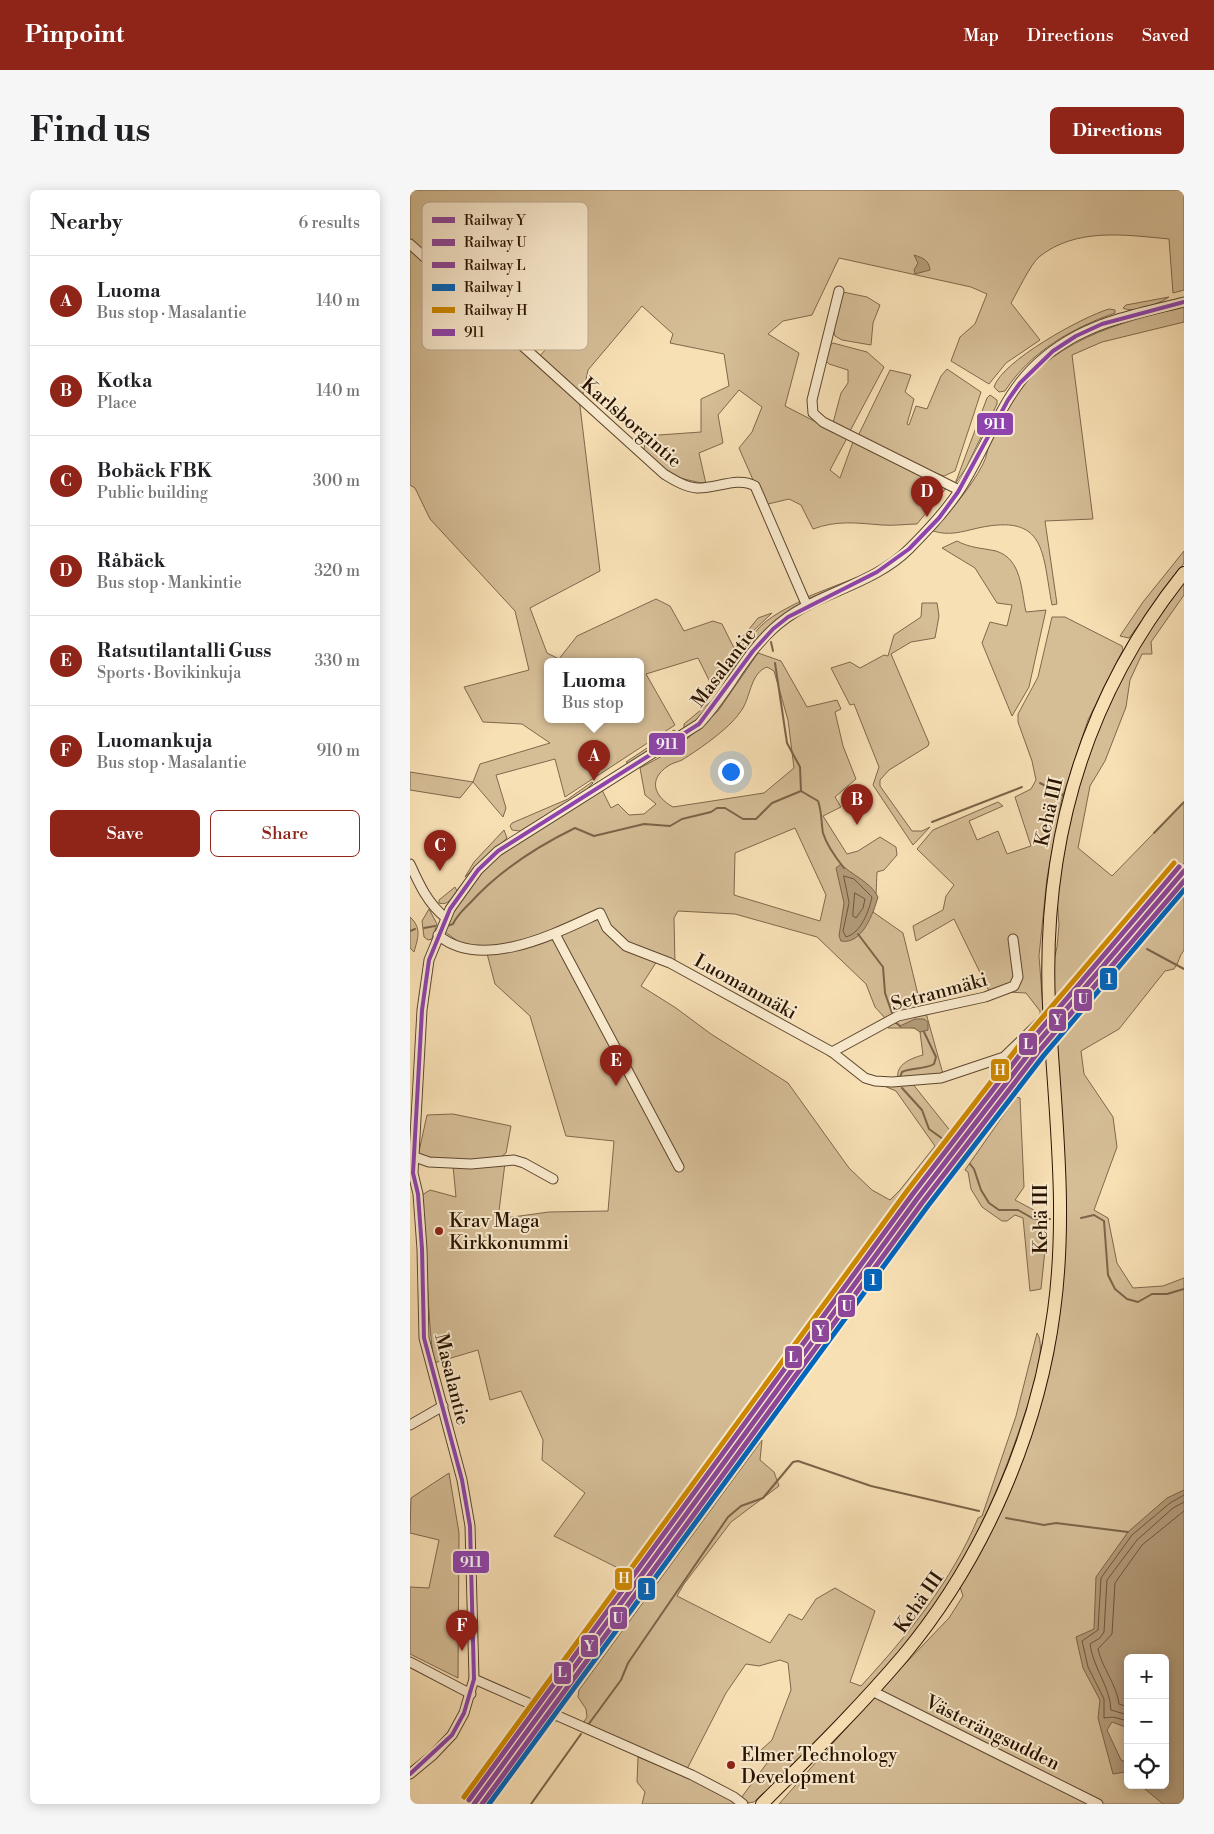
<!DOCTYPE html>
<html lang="en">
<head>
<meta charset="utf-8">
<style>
  :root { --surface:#fff; --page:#f6f6f6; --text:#202124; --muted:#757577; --line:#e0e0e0; --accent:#8f2418 }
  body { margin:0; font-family:"Libre Bodoni",serif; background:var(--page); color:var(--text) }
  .controls { position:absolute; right:15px; bottom:15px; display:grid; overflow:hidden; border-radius:8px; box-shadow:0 2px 12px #0003 }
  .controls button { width:45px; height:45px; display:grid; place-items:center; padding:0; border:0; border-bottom:1px solid var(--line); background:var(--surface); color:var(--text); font:25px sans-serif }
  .you { position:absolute; left:320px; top:581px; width:18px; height:18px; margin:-12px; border:4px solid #fff; border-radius:50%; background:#1a73e8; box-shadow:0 0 0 8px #1a73e833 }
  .badge { display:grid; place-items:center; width:32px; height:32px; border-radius:50%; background:var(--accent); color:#fff; font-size:16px; font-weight:700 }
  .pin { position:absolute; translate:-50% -41px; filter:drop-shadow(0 1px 2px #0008) }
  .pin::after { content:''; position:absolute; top:26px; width:18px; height:15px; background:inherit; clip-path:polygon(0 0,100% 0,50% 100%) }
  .popup { position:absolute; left:134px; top:468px; width:100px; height:65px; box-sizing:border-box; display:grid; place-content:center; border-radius:8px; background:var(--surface); filter:drop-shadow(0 1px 4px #0005); font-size:16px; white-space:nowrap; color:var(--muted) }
  .popup b { font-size:19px; color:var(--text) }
  .popup::after { content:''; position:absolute; left:50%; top:100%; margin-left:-10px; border:10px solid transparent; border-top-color:var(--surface) }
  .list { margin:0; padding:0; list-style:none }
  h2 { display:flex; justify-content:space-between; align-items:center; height:65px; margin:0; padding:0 20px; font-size:21px }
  h2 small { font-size:16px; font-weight:400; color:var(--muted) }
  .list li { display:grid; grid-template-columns:32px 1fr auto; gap:15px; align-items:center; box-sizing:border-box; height:90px; padding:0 20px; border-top:1px solid var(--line) }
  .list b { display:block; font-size:19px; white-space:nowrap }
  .list p { margin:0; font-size:16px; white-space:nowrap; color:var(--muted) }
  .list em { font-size:16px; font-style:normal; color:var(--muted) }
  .actions { display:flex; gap:10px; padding:15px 20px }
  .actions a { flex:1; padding:11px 0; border:1px solid var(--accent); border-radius:8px; text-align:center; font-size:18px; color:var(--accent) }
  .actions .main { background:var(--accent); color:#fff }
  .icon { flex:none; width:28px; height:28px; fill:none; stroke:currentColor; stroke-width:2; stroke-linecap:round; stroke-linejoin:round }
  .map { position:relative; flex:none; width:774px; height:1614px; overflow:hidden; border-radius:8px }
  header { display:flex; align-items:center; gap:30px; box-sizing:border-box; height:70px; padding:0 25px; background:var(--accent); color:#fff }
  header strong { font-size:24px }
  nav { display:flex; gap:28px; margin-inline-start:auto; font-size:18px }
  .intro { display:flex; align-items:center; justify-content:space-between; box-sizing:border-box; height:120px; padding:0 30px }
  h1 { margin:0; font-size:35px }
  .button { padding:12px 22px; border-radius:8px; background:var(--accent); color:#fff; font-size:18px; font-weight:700 }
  main { display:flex; gap:30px; padding:0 30px }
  aside { flex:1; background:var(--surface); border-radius:8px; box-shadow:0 2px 12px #0003 }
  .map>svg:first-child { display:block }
  .green { fill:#d5bd96; stroke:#7f684c; fill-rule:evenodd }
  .water { fill:#b29a78; stroke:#7b6448 }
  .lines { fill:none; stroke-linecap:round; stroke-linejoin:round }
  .shore { stroke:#6e563c; stroke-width:1 }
  .stream { stroke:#7b6448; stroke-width:2 }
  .minor-casing { stroke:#5d462e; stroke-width:11 }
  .highway-casing { stroke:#291301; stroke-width:14 }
  .minor { stroke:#faebcf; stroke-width:9 }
  .highway { stroke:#f8e0b5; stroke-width:12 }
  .bus-1-casing { stroke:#faebcf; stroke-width:8 }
  .bus-1 { stroke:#8e44ad; stroke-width:4 }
  .rail-1-casing { stroke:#faebcf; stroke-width:9 }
  .rail-2-casing { stroke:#faebcf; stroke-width:9 }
  .rail-3-casing { stroke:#faebcf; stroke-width:9 }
  .rail-4-casing { stroke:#faebcf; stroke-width:9 }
  .rail-5-casing { stroke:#faebcf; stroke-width:9 }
  .rail-1 { stroke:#8c4799; stroke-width:5 }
  .rail-2 { stroke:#8c4799; stroke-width:5 }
  .rail-3 { stroke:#8c4799; stroke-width:5 }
  .rail-4 { stroke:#0065bd; stroke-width:5 }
  .rail-5 { stroke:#ce8900; stroke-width:5 }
  .poi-dot { fill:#8f2418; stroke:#faebcf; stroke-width:2 }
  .labels { text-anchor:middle; stroke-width:4; stroke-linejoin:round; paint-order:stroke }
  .street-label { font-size:19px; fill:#291301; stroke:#faebcf }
  .poi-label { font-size:19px; fill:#291301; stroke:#faebcf; text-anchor:start }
  .key { fill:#faebcf; stroke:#bbaa91; stroke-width:1 }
  .key-label { font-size:14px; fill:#291301 }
  .line-badge { stroke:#faebcf; stroke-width:2 }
  .badge-label { font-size:14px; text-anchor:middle; font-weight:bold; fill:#fff }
</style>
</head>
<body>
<header>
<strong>Pinpoint</strong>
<nav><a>Map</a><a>Directions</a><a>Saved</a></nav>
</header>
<div class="intro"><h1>Find us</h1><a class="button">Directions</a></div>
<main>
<aside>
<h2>Nearby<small>6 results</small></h2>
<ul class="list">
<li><span class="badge">A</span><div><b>Luoma</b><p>Bus stop · Masalantie</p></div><em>140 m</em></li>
<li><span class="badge">B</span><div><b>Kotka</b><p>Place</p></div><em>140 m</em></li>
<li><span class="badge">C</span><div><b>Bobäck FBK</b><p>Public building</p></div><em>300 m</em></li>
<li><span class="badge">D</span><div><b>Råbäck</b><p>Bus stop · Mankintie</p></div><em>320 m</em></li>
<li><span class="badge">E</span><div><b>Ratsutilantalli Guss</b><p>Sports · Bovikinkuja</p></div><em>330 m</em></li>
<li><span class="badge">F</span><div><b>Luomankuja</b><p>Bus stop · Masalantie</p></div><em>910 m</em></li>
</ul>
<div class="actions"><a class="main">Save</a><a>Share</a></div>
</aside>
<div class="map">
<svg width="774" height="1614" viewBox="0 0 774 1614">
  <rect width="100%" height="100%" fill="#f8e0b5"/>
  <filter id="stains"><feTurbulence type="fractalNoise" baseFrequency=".004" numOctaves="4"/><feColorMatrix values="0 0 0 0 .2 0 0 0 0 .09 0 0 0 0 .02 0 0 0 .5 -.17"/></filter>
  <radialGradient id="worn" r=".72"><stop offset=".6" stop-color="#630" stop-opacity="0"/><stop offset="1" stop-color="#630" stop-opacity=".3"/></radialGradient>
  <g class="green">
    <path d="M0 0H774V100L763 103 759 49C716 45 666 37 629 67 620 75 608 101 601 113L630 150 596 173 579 194 541 171 550 147 565 134 577 104 561 97 429 68 402 125 373 131 358 144 389 163 375 216 437 248 420 280 430 288 444 249 537 297 507 334C496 334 484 336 472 335 447 333 427 330 403 339L391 315 379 309 354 315 329 258 342 242 352 217 329 200 308 225 313 253 289 263 296 294 265 287 234 264 235 246 291 242V209L319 196 314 164 260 153 263 144 232 116 178 180 173 204 169 208 190 381 120 418 137 463 149 469 167 446 246 409 260 416 274 441 303 431 312 434 324 458 348 428 362 423 339 445 305 502 288 468 236 484 265 535 155 607 145 569 86 585 96 618 93 627 63 592 50 608 0 600V582L63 592 70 574 140 553 112 534 73 532 54 497 119 480 105 421 20 329 5 298 0 295ZM93 42 176 115 127 169 49 98ZM138 472H230V530H138Z"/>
    <path d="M433 102 457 107 470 115 463 133 461 155 432 150 425 146 423 138Z"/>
    <path d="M759 107C751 113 723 124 713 118L716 115Z"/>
    <path d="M774 117V132L692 152 662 165 683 329 635 331 647 414 642 415C632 363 637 323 568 338 551 342 539 346 523 341 541 320 560 299 573 274 577 267 577 259 580 252 585 240 592 227 599 215 637 151 707 133 774 117Z"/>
    <path d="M699 119 705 120V123C662 138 620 162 595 201L589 202 584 197C592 171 672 127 699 119Z"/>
    <path d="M423 153 457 162 474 177 440 241 423 233 431 203 438 193V180L419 174 415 170 419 156Z"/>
    <path d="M537 179 571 202 545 281 534 286 513 279 448 246 480 180 501 185 495 202 504 209 497 234 499 235 506 216 517 219 531 186Z"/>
    <path d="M580 205 587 210V214L556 278 545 294 577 208Z"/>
    <path d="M547 351C560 358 572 358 586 361 612 369 611 400 616 422L636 420 619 497 602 526 572 453 580 432 597 436 602 415 587 413 565 378 532 358Z"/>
    <path d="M774 361V373L719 448 710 446 733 412Z"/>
    <path d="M445 388H448L398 409 397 407Z"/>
    <path d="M774 392V405L741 452 742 464H732L720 490 716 517 695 571 680 596 668 658 702 686 774 612V673L605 871 597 869 630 835V821L616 803 579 801 544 729 506 751 503 736 533 720 536 706 544 695 507 659 523 640 588 612 593 616 559 631 567 650 588 641 597 664 621 656 605 607 621 599 626 590 622 571 608 532V524L628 487 642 427H655L712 456 713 460 678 530 652 608 637 688 629 766 633 818 647 757 649 735 647 707 654 657 670 584 696 517 725 462Z"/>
    <path d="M391 411V414C373 425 358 435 345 452L341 449C350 431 373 420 391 411Z"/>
    <path d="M512 413H527L529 426 525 448 501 452 481 464 519 553 518 556 479 580 470 590V596L502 641H512L520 637 503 655 463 595 469 577 444 514 440 515 421 478 440 472 450 478 474 465 478 466 484 445 511 427Z"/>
    <path d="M337 454 341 457 313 503 309 502Z"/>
    <path d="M348 463 371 471 397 517 427 510 431 519 425 522 433 556 446 589 425 607 431 617 413 626 437 664 448 661 470 647 486 657 487 665 474 680 467 682C466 697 467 709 463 722L493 743 511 817 516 823 533 884 488 889C485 874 502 868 513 865L510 842 518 840 490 836 491 838H478L475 828 465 817 456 794 407 747 325 724 268 721 264 728 265 774 247 771 231 796 266 818 301 844 378 893 439 978 462 1000 480 1010 490 1000 525 956 486 901 472 895 502 893 546 948 472 1052 218 1383 144 1346 175 1303 132 1270 133 1250 111 1201 80 1210 68 1160 24 1173C16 1117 18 1061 12 1005L20 1000 46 1007 43 976 95 973 88 1029 139 1022 198 1021 204 951 156 946 120 826 85 794 75 756 53 755 35 742 45 718 63 693 88 665 192 600 201 618 208 614 219 625 234 624 246 614 235 605 230 578 267 558 308 521ZM357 477 364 481 378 530 384 578 354 603 263 617C245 607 237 590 258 576 262 573 268 572 272 570 288 560 308 546 321 533 325 529 330 523 333 518 341 504 341 483 357 477ZM385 638 416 705 410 731 324 705 325 663Z"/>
    <path d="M304 509 289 529 274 539V534Z"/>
    <path d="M264 540 268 543 220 574 216 572Z"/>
    <path d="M182 592 183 593 175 601 110 641 102 640 100 636 102 633 158 609Z"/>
    <path d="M94 640 97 648 55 687 64 672Z"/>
    <path d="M774 691V760C769 766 769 773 764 779L755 781 709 839 671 861 674 884 703 927 707 957 684 1020 698 1028 707 1073 723 1098 753 1096 774 1088V1614H369L470 1500 539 1428 553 1406 550 1397 583 1336 652 1105 656 1024 646 841ZM718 1468H755V1595H718Z"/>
    <path d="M45 697 47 701C42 708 38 716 29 713V710Z"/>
    <path d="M19 719 27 734 22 749 18 750 14 747 12 731Z"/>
    <path d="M0 727C12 738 8 748 4 762L0 758Z"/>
    <path d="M606 907 610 908 614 997 605 1010 635 1026V1060L631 1099 620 1101 613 1028 605 1025 597 1031H592L572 1017 561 999 558 982 555 980Z"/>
    <path d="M43 924 101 936 96 963 91 967C65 970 34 974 8 966L17 925Z"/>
    <path d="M627 1143C637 1156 622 1204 616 1220 598 1275 577 1329 547 1379 495 1468 419 1542 344 1612L337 1613 331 1608 360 1569 350 1561 362 1550 381 1500 378 1473 370 1470 349 1476 336 1474 316 1503 277 1579 173 1533 177 1527 176 1519 168 1507 169 1500 352 1250 350 1270 364 1282 369 1296 321 1332 274 1394 267 1406 360 1453 379 1424 392 1430 406 1409 425 1398 465 1421 440 1492 451 1496C497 1446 542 1391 568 1328L572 1326 606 1226Z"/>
    <path d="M39 1283 49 1343 48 1488 0 1464V1397L19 1398 29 1350 0 1343 1 1308Z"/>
    <path d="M136 1524 146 1531 137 1532 81 1614H73Z"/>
    <path d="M228 1567 287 1591 329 1614H232L235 1602 227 1592Z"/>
  </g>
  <g class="water">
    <path d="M504 65C513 68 519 70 520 80L505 84 504 80 508 73Z"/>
    <path d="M431 674C440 684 461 692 468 707 463 724 452 755 431 751L429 746 434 713 426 678Z"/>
    <path d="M505 829H514L518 832V840L510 842 504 838H491L490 836Z"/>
    <path d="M774 1300V1614H753L730 1595H755V1468H718V1538L702 1532 697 1540 711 1570 718 1573V1585L715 1582 703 1584 688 1528 690 1510 673 1478 666 1447 684 1439 686 1387 718 1342 757 1308Z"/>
  </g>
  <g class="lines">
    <g class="shore">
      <path d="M434 686 444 689 462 707C459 721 451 743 436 747L433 741 439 713Z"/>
      <path d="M445 703 455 709 453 718 446 728 443 726Z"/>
      <path d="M718 1517 709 1514C707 1495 692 1478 688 1459L702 1444 705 1393 732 1355 774 1321"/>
      <path d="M718 1525 701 1520C700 1496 683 1478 680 1454L690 1448 694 1442 697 1390 727 1350 763 1318 774 1312"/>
      <path d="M718 1531 703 1527 694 1528V1509L678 1477 672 1451 688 1440 691 1388 722 1345 760 1313 774 1305"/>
    </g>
    <g class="stream">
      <path d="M361 452 363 461"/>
      <path d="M365 473 377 553 390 577 391 601"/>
      <path d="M630 593 653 605"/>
      <path d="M522 632 612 597"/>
      <path d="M744 643 774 612"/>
      <path d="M37 736 43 734C47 725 53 720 60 713 89 681 126 657 165 638L184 646 234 634 260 636 272 629 301 622 307 618H315L333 629H346L362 613 391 601 408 611C412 622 411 632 413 643 417 656 426 668 434 678"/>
      <path d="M14 738 25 736"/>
      <path d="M0 741 5 739"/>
      <path d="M448 744 473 777 475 803 482 823"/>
      <path d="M721 751 731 756"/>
      <path d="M737 759 774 779"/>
      <path d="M485 832 490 836"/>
      <path d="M490 887 492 882C502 877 514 880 524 874L526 867 514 842"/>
      <path d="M492 898 512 920 519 939 537 952"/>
      <path d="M560 974 564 979 571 1000 579 1013 589 1020H608L624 1029H640"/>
      <path d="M671 1028 684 1025 694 1031 698 1085 705 1099 717 1109 728 1112 742 1104H757L774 1099"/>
      <path d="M596 1328 634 1335 646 1333 718 1342"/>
      <path d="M178 1535 211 1490 218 1473 318 1327 331 1316 353 1308 383 1272 388 1271 461 1296 569 1321"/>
      <path d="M81 1614 137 1532"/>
      <path d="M121 1614 171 1544"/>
    </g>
    <defs>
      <g id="minor">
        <path d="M0 54 254 284C264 290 275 297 287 298 306 299 327 286 345 296L397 416"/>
        <path d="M429 101 402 210 403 223 413 232 549 300"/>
        <path d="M0 674C9 694 18 714 36 728"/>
        <path d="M145 744 269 977"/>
        <path d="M28 745C72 782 146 743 190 723L197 738 216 756 260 773 422 862 455 888 465 891 482 892 531 888 594 867 629 833"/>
        <path d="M422 862 488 826 575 807 604 796 608 787 603 749"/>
        <path d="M2 966 19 972 61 974 104 970 114 973 143 989"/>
        <path d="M0 1235 33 1216"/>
        <path d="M0 1472 61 1504"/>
        <path d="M64 1489 282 1585 324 1607 333 1614"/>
        <path d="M462 1501 688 1614"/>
        <path d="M0 1584 23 1565 42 1545 54 1523 64 1489 60 1336 52 1290 14 1148 12 1059 8 1004 3 983 12 820 19 770 40 719 68 680 88 661 289 534C317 505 333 466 363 439 401 403 461 397 499 359 519 339 540 317 554 293 591 231 596 184 666 146 700 128 738 121 774 112"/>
      </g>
      <path id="highway" d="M352 1614C400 1566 449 1518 493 1466 573 1370 628 1244 644 1121 658 1019 644 916 639 815 632 654 673 509 774 383"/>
    </defs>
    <use href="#minor" class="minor-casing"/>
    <use href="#highway" class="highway-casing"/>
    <use href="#minor" class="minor"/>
    <use href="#highway" class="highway"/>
    <defs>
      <path id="bus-1" d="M0 1584 42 1545 54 1523 64 1489 60 1336 52 1290 14 1148 12 1059 8 1004 3 983 12 820 19 770 40 719 68 680 88 661 289 534 343 461 363 439 378 427 467 382 499 359 529 328 548 302 598 210 610 193 643 161 666 146 692 134 774 112"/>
    </defs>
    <use href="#bus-1" class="bus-1-casing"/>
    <use href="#bus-1" class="bus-1"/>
    <defs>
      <path id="rail-1" d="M64 1614 507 1009 624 857 774 681"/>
      <path id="rail-2" d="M72 1614 512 1013 629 861 774 691"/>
      <path id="rail-3" d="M59 1610 502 1005 619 853 769 677"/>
      <path id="rail-4" d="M79 1614 517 1017 634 865 774 700"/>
      <path id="rail-5" d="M54 1607 497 1001 614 849 764 673"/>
    </defs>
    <use href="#rail-1" class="rail-1-casing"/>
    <use href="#rail-2" class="rail-2-casing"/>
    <use href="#rail-3" class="rail-3-casing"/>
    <use href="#rail-4" class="rail-4-casing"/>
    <use href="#rail-5" class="rail-5-casing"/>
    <use href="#rail-1" class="rail-1"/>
    <use href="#rail-2" class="rail-2"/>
    <use href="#rail-3" class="rail-3"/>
    <use href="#rail-4" class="rail-4"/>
    <use href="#rail-5" class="rail-5"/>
  </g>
  <g class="poi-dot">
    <circle cx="29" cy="1041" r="5"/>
    <circle cx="321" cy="1575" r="5"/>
  </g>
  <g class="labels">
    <g class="street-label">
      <text transform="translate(222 232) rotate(41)" y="7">Karlsborgintie</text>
      <text transform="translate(313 477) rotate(-53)" y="7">Masalantie</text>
      <text transform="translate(638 622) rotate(-77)" y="7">Kehä III</text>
      <text transform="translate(336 796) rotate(29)" y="7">Luomanmäki</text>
      <text transform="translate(529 801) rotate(-15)" y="7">Setranmäki</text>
      <text transform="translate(630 1029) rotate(-90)" y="7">Kehä III</text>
      <text transform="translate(43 1189) rotate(76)" y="7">Masalantie</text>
      <text transform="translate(508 1412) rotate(-55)" y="7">Kehä III</text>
      <text transform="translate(583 1542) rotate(26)" y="7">Västerängsudden</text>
    </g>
    <g class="poi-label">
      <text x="39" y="1037">Krav Maga<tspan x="39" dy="22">Kirkkonummi</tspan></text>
      <text x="331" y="1571">Elmer Technology<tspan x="331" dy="22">Development</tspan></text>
    </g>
  </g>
  <rect x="12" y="12" width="166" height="148" rx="8" class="key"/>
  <rect x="22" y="27" width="23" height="6" fill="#8c4799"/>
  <rect x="22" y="49" width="23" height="7" fill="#8c4799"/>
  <rect x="22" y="72" width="23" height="6" fill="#8c4799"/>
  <rect x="22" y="94" width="23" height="7" fill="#0065bd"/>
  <rect x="22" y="117" width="23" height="6" fill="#ce8900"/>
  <rect x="22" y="139" width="23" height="7" fill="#8e44ad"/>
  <g class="key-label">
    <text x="54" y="35">Railway Y</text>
    <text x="54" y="57">Railway U</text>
    <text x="54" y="80">Railway L</text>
    <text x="54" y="102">Railway 1</text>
    <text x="54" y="125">Railway H</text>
    <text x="54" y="147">911</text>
  </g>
  <g class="line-badge">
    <rect x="566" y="222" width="38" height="24" rx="5" fill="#8e44ad"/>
    <rect x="238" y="542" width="38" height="24" rx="5" fill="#8e44ad"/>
    <rect x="689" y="777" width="19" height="24" rx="5" fill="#0065bd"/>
    <rect x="663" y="798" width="20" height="24" rx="5" fill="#8c4799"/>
    <rect x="638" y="818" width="19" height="24" rx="5" fill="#8c4799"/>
    <rect x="608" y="842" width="20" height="24" rx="5" fill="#8c4799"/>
    <rect x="580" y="868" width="20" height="24" rx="5" fill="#ce8900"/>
    <rect x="453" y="1078" width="20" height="24" rx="5" fill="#0065bd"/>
    <rect x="427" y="1104" width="19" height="24" rx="5" fill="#8c4799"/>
    <rect x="401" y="1129" width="19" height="24" rx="5" fill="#8c4799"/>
    <rect x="374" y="1155" width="19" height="24" rx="5" fill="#8c4799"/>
    <rect x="42" y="1360" width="38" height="24" rx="5" fill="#8e44ad"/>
    <rect x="204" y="1377" width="19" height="24" rx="5" fill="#ce8900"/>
    <rect x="227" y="1387" width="19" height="24" rx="5" fill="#0065bd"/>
    <rect x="199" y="1416" width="19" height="24" rx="5" fill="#8c4799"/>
    <rect x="170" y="1444" width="19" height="24" rx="5" fill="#8c4799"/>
    <rect x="143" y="1471" width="19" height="24" rx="5" fill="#8c4799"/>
  </g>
  <g class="badge-label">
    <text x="585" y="239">911</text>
    <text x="257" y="559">911</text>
    <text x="699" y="794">1</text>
    <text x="673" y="814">U</text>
    <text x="647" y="835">Y</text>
    <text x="618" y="859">L</text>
    <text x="590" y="885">H</text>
    <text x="463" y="1095">1</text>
    <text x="437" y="1121">U</text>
    <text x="410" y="1146">Y</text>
    <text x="383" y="1172">L</text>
    <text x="61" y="1377">911</text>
    <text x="214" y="1393">H</text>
    <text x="237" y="1404">1</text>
    <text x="208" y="1433">U</text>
    <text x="179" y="1461">Y</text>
    <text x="152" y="1487">L</text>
  </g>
  <rect width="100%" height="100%" filter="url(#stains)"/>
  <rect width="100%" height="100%" fill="url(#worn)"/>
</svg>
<div class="controls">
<button>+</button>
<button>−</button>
<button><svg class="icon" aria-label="locate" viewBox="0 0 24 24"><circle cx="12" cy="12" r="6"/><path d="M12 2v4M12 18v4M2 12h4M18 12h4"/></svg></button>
</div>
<div class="you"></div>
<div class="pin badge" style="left:184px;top:591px">A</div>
<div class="popup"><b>Luoma</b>Bus stop</div>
<div class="pin badge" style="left:447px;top:635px">B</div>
<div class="pin badge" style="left:30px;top:681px">C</div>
<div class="pin badge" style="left:517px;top:327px">D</div>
<div class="pin badge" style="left:206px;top:896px">E</div>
<div class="pin badge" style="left:52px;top:1461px">F</div>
</div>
</main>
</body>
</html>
